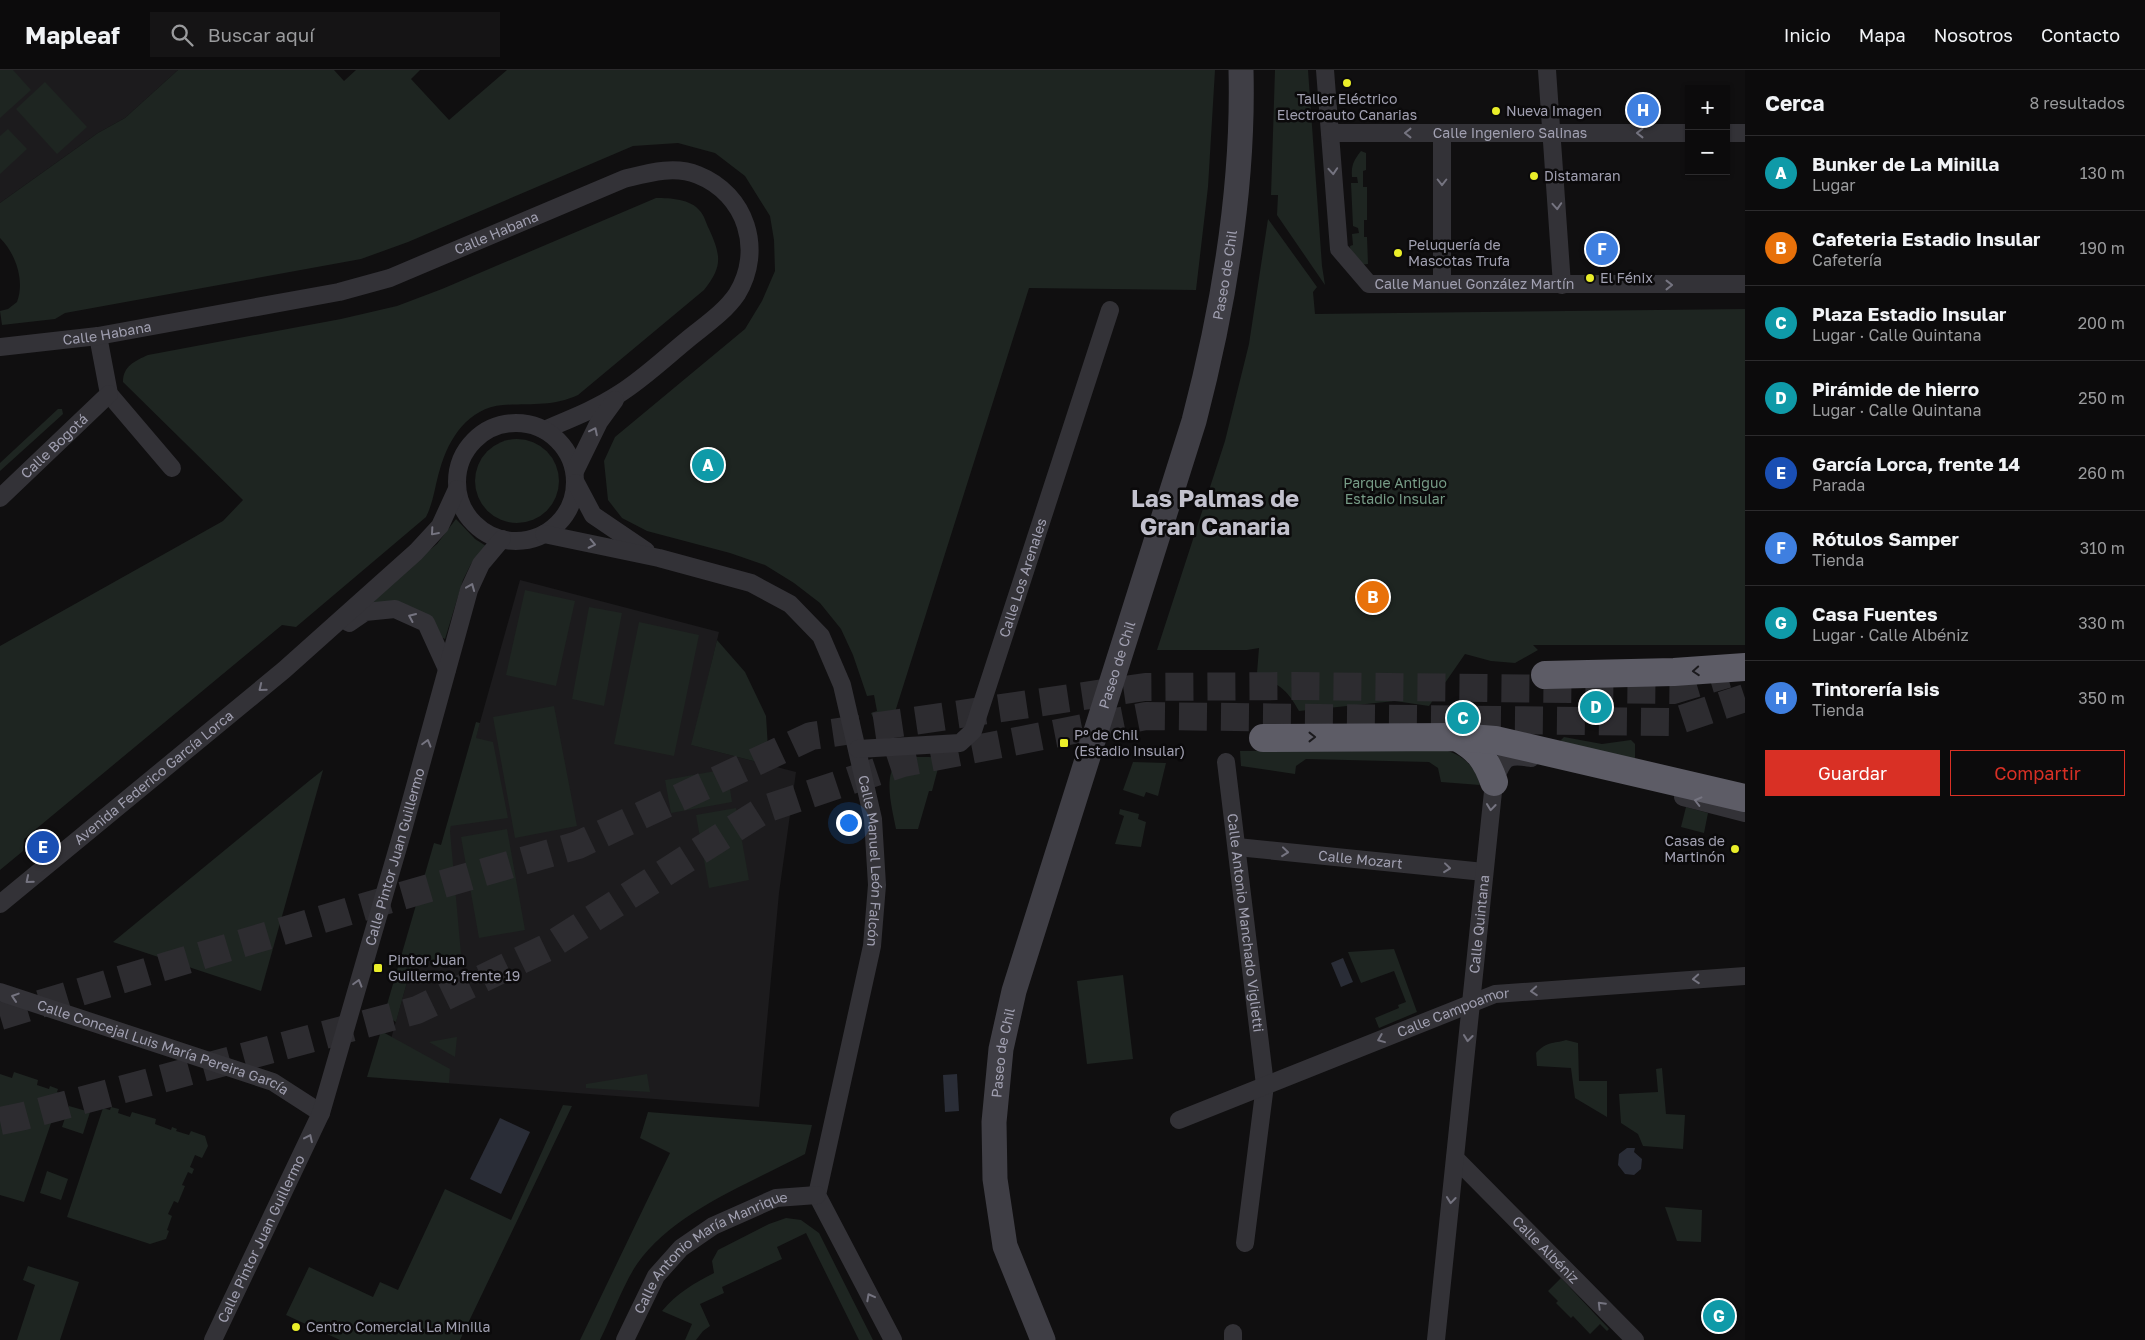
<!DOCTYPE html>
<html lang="es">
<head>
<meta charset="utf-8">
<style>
  :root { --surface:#0c0b0c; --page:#151415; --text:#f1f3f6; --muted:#9a9b9d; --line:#2c2b2d; --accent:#d93025 }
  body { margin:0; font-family:"Golos Text",sans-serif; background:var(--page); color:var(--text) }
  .controls { position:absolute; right:15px; top:15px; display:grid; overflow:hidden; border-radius:0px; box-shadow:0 1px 4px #0004 }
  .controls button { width:45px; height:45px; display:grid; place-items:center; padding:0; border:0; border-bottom:1px solid var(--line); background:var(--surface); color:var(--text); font:25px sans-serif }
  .you { position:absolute; left:848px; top:752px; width:18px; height:18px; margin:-12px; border:4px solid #fff; border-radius:50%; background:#1a73e8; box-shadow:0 0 0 8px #1a73e833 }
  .badge { display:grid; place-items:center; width:32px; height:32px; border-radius:50%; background:var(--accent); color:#fff; font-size:16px; font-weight:700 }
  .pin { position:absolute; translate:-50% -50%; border:2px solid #fff; box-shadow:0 1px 5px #0006 }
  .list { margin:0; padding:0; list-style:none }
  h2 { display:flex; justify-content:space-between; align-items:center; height:65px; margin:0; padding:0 20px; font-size:21px }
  h2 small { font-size:16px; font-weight:400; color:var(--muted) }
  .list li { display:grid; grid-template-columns:32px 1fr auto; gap:15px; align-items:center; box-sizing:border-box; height:75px; padding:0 20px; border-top:1px solid var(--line) }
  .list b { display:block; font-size:19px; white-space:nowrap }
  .list p { margin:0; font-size:16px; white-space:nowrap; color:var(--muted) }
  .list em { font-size:16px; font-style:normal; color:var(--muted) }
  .actions { display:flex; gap:10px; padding:15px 20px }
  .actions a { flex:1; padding:11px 0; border:1px solid var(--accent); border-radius:0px; text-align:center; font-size:18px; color:var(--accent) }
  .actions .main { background:var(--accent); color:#fff }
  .icon { flex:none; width:28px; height:28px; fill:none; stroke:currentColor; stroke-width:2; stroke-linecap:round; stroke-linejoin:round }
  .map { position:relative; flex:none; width:1745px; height:1270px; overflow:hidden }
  header { display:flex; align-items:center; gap:30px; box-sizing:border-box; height:70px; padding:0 25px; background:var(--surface); border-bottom:1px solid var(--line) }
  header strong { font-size:24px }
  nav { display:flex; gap:28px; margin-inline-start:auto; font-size:18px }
  .search { width:350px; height:45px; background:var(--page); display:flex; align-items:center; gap:12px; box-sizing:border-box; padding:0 18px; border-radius:0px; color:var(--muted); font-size:19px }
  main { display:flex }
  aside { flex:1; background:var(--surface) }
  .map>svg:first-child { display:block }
  .built { fill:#1c1b1d }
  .green { fill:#1e2521 }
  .water { fill:#2a2d37 }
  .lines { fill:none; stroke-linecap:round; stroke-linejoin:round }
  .highway-tunnel { stroke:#2d2c30; stroke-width:28; stroke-dasharray:28 14; stroke-linecap:butt }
  .street { stroke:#333237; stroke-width:18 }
  .secondary { stroke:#3f3e45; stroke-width:25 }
  .highway { stroke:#5d5c66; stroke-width:28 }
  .oneway { stroke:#757480 }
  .oneway2 { stroke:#1b1a1d }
  .poi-dot { fill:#eaee29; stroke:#0b0a0b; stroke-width:2 }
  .labels { text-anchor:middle; stroke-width:5; stroke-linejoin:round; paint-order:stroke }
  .poi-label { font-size:14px; fill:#a1a0b1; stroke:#0b0a0b; text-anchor:start }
  .street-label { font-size:14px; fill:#a1a0b1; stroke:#0b0a0b }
  .park-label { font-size:14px; fill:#779c87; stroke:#0b0a0b }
  .town-label { font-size:24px; font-weight:bold; fill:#c2c1cd; stroke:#0b0a0b }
</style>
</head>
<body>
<header>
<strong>Mapleaf</strong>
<div class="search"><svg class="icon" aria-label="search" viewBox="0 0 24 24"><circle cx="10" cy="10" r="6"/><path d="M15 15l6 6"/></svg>Buscar aquí</div>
<nav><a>Inicio</a><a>Mapa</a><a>Nosotros</a><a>Contacto</a></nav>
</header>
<main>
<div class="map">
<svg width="1745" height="1270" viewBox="0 0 1745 1270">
  <rect width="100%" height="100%" fill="#100f10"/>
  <g class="built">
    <path d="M0 0H178L125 48 98 63 0 133Z"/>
    <path d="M520 510 719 562 692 675 796 702 779 823 759 1037 380 1008Z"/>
  </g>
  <g class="green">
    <path d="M0 0H13L31 20 0 48Z"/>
    <path d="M178 0H334L344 11 356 0H420L411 9 449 50 507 0H1215L1208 117 1196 220 1029 218 889 661 875 652 871 643 877 641 874 625 867 626 853 585 841 559 820 533 794 513 765 495 730 483 647 461 622 448 608 430 604 391 615 367 745 259 762 231 775 201 774 170 770 146 745 106 715 83 678 73 633 76 408 172 361 189 65 243 55 249 2 255 0 241 8 239 17 232C25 211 16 184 0 168V133L98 63 125 48Z"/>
    <path d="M1275 0H1308L1322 196 1325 215 1277 145 1278 125H1271Z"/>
    <path d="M45 12 87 57 57 84 16 39Z"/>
    <path d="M8 59 27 79 0 104V66Z"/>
    <path d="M1361 81 1366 83V100L1363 101V117H1367V150H1364V167H1367L1368 194 1359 195 1351 188 1350 176 1353 175 1352 164 1359 163 1358 158 1353 156 1351 113H1358L1357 107H1352C1351 95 1354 90 1361 81Z"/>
    <path d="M656 128C670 128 691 129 700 141 704 145 706 153 709 159 721 186 723 196 704 220L578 325C552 337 531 333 503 335 468 338 449 368 440 399 435 415 434 431 426 447L296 557 282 555 24 769 23 781 0 800V576L223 451 243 430 123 312C123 296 135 291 148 285L341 249 397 236 442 219Z"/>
    <path d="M1268 149 1317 217 1313 222 1315 244 1745 239V575H1533L1538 580 1515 593 1491 591 1465 584 1429 636 1395 631 1299 641C1286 617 1279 616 1257 603L1259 578 1247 580H1157L1225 371 1249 274Z"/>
    <path d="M58 339H62L63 344 0 401V393Z"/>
    <circle cx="517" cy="411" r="42"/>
    <path d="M456 449 475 469 486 476 471 494 463 510 445 569 365 533 437 474Z"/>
    <path d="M525 520 575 531 556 616 506 605Z"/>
    <path d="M589 537 622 543 604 636 572 629Z"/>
    <path d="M639 552 699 565 674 686 614 674Z"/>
    <path d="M717 570 745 602 766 646 769 695 691 675Z"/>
    <path d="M554 636 577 756 515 768 493 647Z"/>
    <path d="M476 652 480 653 476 668 493 672 508 748 451 756 450 761 461 884 412 894 396 952 384 945 434 773 441 775Z"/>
    <path d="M1564 667 1602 674 1631 670 1635 674V690L1559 672Z"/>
    <path d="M1440 679C1461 683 1475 695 1480 715L1441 712 1438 698 1429 692 1306 689 1296 696 1295 704 1241 696 1240 681Z"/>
    <path d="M941 687 932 721H929L918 759H896C893 741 880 699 902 690 912 685 930 688 941 687Z"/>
    <path d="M1133 692 1166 693 1158 726 1146 722 1144 727 1123 720Z"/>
    <path d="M727 699 732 732 671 743 665 710Z"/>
    <path d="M323 700 261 921 113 872 309 711Z"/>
    <path d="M1686 737 1708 743 1704 763 1681 757Z"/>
    <path d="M736 738 749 810 709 818 696 745Z"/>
    <path d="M1120 739 1139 744 1138 749 1146 752 1141 777 1115 774 1124 746 1119 744Z"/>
    <path d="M507 759 525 860 479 868 461 767Z"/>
    <path d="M1394 879 1417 942 1379 958 1375 948 1399 938 1398 935 1406 932 1394 901 1361 913 1348 882Z"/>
    <path d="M1123 905 1133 989 1087 994 1077 911Z"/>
    <path d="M381 961 450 999 449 1013 367 1007Z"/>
    <path d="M457 967 455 987 429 972 456 967Z"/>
    <path d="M1566 970 1578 973 1579 1011H1607V1047L1575 1028 1571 998 1537 996 1536 983C1547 971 1553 974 1566 970Z"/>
    <path d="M1662 998 1666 1044 1685 1045 1683 1079 1643 1076 1638 1064 1621 1053 1619 1024 1658 1022 1656 999Z"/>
    <path d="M14 1002 38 1010 37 1015 49 1019 50 1016 58 1019 57 1022 61 1024 24 1132 0 1125V1004L12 1008Z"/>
    <path d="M647 1004 650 1022 586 1018V1014Z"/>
    <path d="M563 1035 572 1036 460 1270H340L286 1245 309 1197 373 1227 380 1212 398 1220 445 1119 511 1150Z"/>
    <path d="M69 1036 90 1042 83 1064 62 1057Z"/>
    <path d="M111 1037 119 1039 118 1043 130 1047 132 1042 156 1049 155 1054 171 1060 172 1057 177 1059 176 1061 189 1065 191 1061 205 1066 208 1076 202 1088 195 1085 190 1097 194 1099 192 1104 188 1102 182 1115 185 1116 178 1133 174 1131 168 1144 172 1146 167 1160 169 1161 166 1169 150 1174 67 1147 103 1038 110 1040Z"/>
    <path d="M648 1042 812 1055 805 1084C750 1113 673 1142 637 1194 624 1213 611 1248 600 1270H580L670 1083 640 1068Z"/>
    <path d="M47 1101 68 1109 61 1130 40 1123Z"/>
    <path d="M1665 1137 1702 1140 1701 1172 1677 1171Z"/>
    <path d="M786 1148 801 1150 819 1163 873 1270H859L806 1163 777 1177 782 1189 722 1217 724 1223 700 1234 710 1256 703 1261 696 1270H685L692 1254 662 1241C677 1223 693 1214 714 1203L712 1191 718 1180 769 1154Z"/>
    <path d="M28 1196 79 1212 60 1270H17L35 1215 23 1210Z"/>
    <path d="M1561 1208 1609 1259 1607 1261 1600 1254 1590 1264 1573 1246 1571 1248 1556 1233 1558 1231 1548 1221Z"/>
  </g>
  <g class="water">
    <path d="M1343 888 1353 912 1341 917 1331 893Z"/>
    <path d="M957 1004 959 1041 945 1042 943 1005Z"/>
    <path d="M500 1048 530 1062 501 1124 470 1109Z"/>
    <path d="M1627 1078H1635L1634 1082 1642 1089 1641 1099 1634 1105 1625 1104 1618 1095 1619 1084Z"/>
  </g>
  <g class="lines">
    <g class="highway-tunnel">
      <path d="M0 946 353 840 578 775 811 666 1145 617 1295 616 1673 620 1727 604"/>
      <path d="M0 1051 24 1046 417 940 548 877 765 739 903 693 1146 646 1673 652 1745 628"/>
    </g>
    <g class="street">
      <path id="s1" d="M1325 0 1339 179 1369 214H1745"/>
      <path d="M1547 0 1562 215"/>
      <path id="s2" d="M1330 63H1689"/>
      <path d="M1442 63V214"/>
      <path d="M1726 63H1745"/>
      <path d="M98 266 109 324 172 398"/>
      <path id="s3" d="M0 277 98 266 339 222 390 208 624 109C648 103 674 95 698 105 746 124 764 180 737 224 725 242 704 256 687 270 665 288 643 309 619 324 596 339 570 349 544 360"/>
      <circle cx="516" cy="412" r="59"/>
      <path d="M575 401 599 352 615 330"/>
      <path d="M576 413 593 445 646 481"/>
      <path id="s4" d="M0 428 109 324"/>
      <path id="s5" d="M544 464 659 488 751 513 790 534 821 566 842 615 873 749 877 815 872 876 817 1125 893 1270"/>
      <path d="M349 553 365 542 395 539 426 553 447 599"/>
      <path id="s6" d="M858 679 960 673 973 661 1110 240"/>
      <path id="s7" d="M1226 692 1265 1015 1245 1173"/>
      <path d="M1683 727 1745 743"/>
      <path id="s8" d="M1237 777 1484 802"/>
      <path id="s9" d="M0 834 284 600 416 482 440 456 457 419"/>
      <path id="s10" d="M0 922 273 1012 321 1043"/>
      <path id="s11" d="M1179 1050 1495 924 1745 906"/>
      <path id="s12" d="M1455 1088 1635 1270"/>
      <path d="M1233 1263V1270"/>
      <path id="s13" d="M213 1270 321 1043 403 760 469 520 481 494 502 469"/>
      <path id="s14" d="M625 1270 656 1206 681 1178 713 1156 776 1128 817 1125"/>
      <path id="s15" d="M1436 1270 1494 712C1503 689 1505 683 1531 688"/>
    </g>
    <path class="secondary" id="s16" d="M1043 1270 1005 1176 995 1109 994 1052 1001 979 1014 921 1194 351C1224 236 1244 119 1241 0"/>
    <g class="highway">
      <path d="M1545 605 1674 602 1745 597"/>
      <path d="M1457 667C1478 679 1486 689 1494 712"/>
      <path d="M1263 668 1457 667 1495 670 1745 728"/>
    </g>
  </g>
  <defs><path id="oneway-chevron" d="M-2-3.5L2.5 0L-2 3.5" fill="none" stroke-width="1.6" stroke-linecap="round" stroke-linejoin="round" transform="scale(1.25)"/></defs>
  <g class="oneway">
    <use href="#oneway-chevron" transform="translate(1408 63) rotate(180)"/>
    <use href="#oneway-chevron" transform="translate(1640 63) rotate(180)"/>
    <use href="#oneway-chevron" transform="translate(1333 101) rotate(86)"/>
    <use href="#oneway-chevron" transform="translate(1442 112) rotate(90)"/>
    <use href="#oneway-chevron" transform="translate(1557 136) rotate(86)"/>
    <use href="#oneway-chevron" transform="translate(1669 215)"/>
    <use href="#oneway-chevron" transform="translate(594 361) rotate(-64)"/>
    <use href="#oneway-chevron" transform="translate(434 462) rotate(131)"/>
    <use href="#oneway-chevron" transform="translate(592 474) rotate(12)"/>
    <use href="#oneway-chevron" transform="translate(471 517) rotate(-68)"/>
    <use href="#oneway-chevron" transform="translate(412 547) rotate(-156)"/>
    <use href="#oneway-chevron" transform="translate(262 618) rotate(141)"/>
    <use href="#oneway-chevron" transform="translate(427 673) rotate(-74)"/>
    <use href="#oneway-chevron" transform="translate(1698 731) rotate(-166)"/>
    <use href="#oneway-chevron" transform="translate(1491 737) rotate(96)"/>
    <use href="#oneway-chevron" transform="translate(1285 782) rotate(6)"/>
    <use href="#oneway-chevron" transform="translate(1447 798) rotate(6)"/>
    <use href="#oneway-chevron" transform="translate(29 810) rotate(140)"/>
    <use href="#oneway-chevron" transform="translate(1696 909) rotate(176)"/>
    <use href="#oneway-chevron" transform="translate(358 913) rotate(-74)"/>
    <use href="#oneway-chevron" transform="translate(1534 921) rotate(176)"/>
    <use href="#oneway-chevron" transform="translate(15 927) rotate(-162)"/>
    <use href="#oneway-chevron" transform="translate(1468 968) rotate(96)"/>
    <use href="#oneway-chevron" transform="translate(1381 969) rotate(158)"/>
    <use href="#oneway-chevron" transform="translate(309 1068) rotate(-65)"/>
    <use href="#oneway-chevron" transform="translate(1451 1130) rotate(96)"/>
    <use href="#oneway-chevron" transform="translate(870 1227) rotate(-118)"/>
    <use href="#oneway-chevron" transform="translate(1601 1235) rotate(-135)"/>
  </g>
  <g class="oneway2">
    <use href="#oneway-chevron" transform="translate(1696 601) rotate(176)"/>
    <use href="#oneway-chevron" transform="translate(1312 667)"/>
  </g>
  <g class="poi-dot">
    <circle cx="1347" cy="13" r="5"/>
    <circle cx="1496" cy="41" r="5"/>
    <circle cx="1534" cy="106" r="5"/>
    <circle cx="1398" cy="183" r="5"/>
    <circle cx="1590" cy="208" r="5"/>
    <rect x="1059" y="668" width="10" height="10" rx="2.5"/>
    <circle cx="1735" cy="779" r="5"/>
    <rect x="373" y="893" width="10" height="10" rx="2.5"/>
    <circle cx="296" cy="1257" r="5"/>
  </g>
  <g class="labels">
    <g class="poi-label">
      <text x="1347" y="34" text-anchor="middle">Taller Eléctrico<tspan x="1347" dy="16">Electroauto Canarias</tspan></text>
      <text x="1506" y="46">Nueva Imagen</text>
      <text x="1544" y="111">Distamaran</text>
      <text x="1408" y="180">Peluquería de<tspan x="1408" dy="16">Mascotas Trufa</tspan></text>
      <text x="1600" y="213">El Fénix</text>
      <text x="1074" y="670">Pº de Chil<tspan x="1074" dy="16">(Estadio Insular)</tspan></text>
      <text x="1725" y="776" text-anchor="end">Casas de<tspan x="1725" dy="16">Martinón</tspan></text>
      <text x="388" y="895">Pintor Juan<tspan x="388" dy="16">Guillermo, frente 19</tspan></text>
      <text x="306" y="1262">Centro Comercial La Minilla</text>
    </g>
    <g class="street-label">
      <text dy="5" stroke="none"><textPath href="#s2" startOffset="180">Calle Ingeniero Salinas</textPath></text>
      <text dy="5" stroke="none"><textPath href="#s3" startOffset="512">Calle Habana</textPath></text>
      <text dy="5" stroke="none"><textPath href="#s16" startOffset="1106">Paseo de Chil</textPath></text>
      <text dy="5" stroke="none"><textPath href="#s1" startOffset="331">Calle Manuel González Martín</textPath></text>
      <text dy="5" stroke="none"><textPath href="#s3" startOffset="108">Calle Habana</textPath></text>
      <text dy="5" stroke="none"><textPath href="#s4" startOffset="75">Calle Bogotá</textPath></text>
      <text dy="5" stroke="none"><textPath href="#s6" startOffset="281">Calle Los Arenales</textPath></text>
      <text dy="5" stroke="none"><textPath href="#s16" startOffset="701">Paseo de Chil</textPath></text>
      <text dy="5" stroke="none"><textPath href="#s9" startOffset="199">Avenida Federico García Lorca</textPath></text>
      <text dy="5" stroke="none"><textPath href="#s13" startOffset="518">Calle Pintor Juan Guillermo</textPath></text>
      <text dy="5" stroke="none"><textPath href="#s8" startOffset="124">Calle Mozart</textPath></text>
      <text dy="5" stroke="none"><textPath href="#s5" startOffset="534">Calle Manuel León Falcón</textPath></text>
      <text dy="5" stroke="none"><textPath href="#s7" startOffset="162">Calle Antonio Manchado Viglietti</textPath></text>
      <text dy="5" stroke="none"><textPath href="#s15" startOffset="418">Calle Quintana</textPath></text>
      <text dy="5" stroke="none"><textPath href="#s11" startOffset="295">Calle Campoamor</textPath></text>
      <text dy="5" stroke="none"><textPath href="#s10" startOffset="172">Calle Concejal Luis María Pereira García</textPath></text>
      <text dy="5" stroke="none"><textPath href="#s16" startOffset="296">Paseo de Chil</textPath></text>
      <text dy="5" stroke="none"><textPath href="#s13" startOffset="112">Calle Pintor Juan Guillermo</textPath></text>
      <text dy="5" stroke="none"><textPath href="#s12" startOffset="129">Calle Albéniz</textPath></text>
      <text dy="5" stroke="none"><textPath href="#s14" startOffset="129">Calle Antonio María Manrique</textPath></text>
    </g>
    <g class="park-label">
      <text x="1395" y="418">Parque Antiguo<tspan x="1395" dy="16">Estadio Insular</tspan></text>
    </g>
    <g class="town-label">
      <text x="1215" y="437">Las Palmas de<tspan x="1215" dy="28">Gran Canaria</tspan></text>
    </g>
  </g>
</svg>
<div class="controls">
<button>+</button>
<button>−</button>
</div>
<div class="you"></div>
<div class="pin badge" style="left:708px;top:395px;background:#0f9aa8">A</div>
<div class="pin badge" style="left:1373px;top:527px;background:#e8710a">B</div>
<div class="pin badge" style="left:1463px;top:648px;background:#0f9aa8">C</div>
<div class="pin badge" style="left:1596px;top:637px;background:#0f9aa8">D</div>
<div class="pin badge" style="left:43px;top:777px;background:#1a4fb4">E</div>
<div class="pin badge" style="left:1602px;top:179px;background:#3f7fe0">F</div>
<div class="pin badge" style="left:1719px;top:1246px;background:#0f9aa8">G</div>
<div class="pin badge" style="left:1643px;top:40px;background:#3f7fe0">H</div>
</div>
<aside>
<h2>Cerca<small>8 resultados</small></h2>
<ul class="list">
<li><span class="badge" style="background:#0f9aa8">A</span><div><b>Bunker de La Minilla</b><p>Lugar</p></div><em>130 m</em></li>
<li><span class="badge" style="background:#e8710a">B</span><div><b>Cafeteria Estadio Insular</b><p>Cafetería</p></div><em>190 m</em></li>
<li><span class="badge" style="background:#0f9aa8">C</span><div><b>Plaza Estadio Insular</b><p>Lugar · Calle Quintana</p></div><em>200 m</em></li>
<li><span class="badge" style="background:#0f9aa8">D</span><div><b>Pirámide de hierro</b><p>Lugar · Calle Quintana</p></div><em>250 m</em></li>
<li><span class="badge" style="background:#1a4fb4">E</span><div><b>García Lorca, frente 14</b><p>Parada</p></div><em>260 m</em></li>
<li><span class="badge" style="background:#3f7fe0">F</span><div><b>Rótulos Samper</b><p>Tienda</p></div><em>310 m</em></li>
<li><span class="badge" style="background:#0f9aa8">G</span><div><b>Casa Fuentes</b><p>Lugar · Calle Albéniz</p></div><em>330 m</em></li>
<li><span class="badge" style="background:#3f7fe0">H</span><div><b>Tintorería Isis</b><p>Tienda</p></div><em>350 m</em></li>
</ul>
<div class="actions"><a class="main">Guardar</a><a>Compartir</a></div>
</aside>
</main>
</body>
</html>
